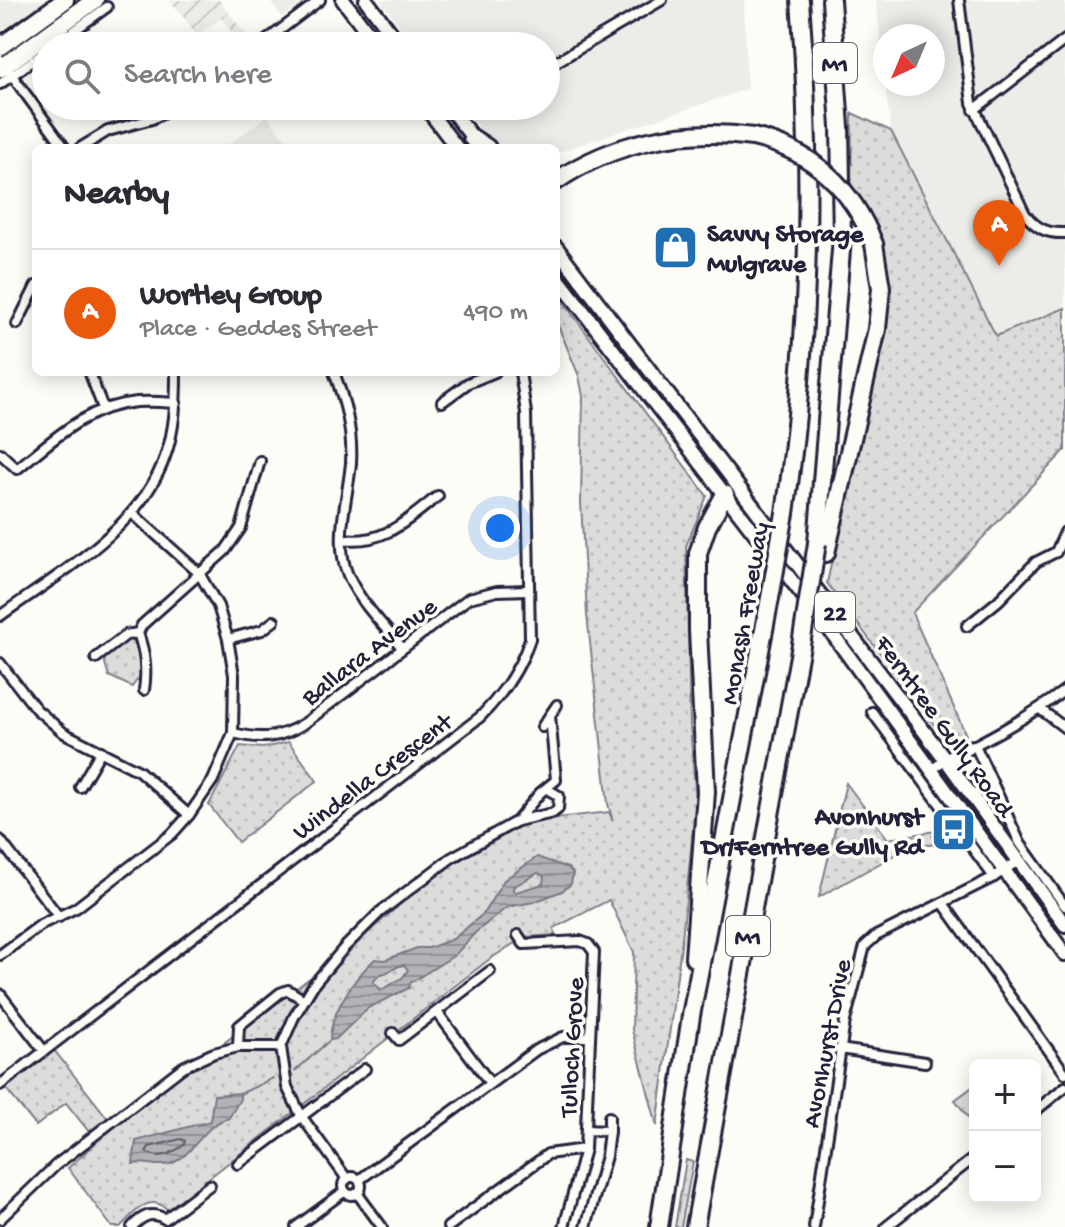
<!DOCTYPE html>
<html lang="en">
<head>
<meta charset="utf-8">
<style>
  :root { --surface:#fff; --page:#f2f2f3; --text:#2b2b33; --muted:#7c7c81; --line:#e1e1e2; --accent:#ea580c }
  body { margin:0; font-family:"Gochi Hand",sans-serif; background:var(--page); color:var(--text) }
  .controls { position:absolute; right:24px; bottom:24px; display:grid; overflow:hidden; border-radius:12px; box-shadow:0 4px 20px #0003 }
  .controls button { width:72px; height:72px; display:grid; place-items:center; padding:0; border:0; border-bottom:2px solid var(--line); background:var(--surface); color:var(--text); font:40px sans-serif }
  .compass { position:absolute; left:873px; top:24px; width:72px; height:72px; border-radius:50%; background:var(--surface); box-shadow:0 4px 20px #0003; rotate:224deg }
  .you { position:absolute; left:500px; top:528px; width:28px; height:28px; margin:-20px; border:6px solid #fff; border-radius:50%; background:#1a73e8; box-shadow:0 0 0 12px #1a73e833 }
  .badge { display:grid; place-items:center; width:52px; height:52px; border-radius:50%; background:var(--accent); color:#fff; font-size:26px; font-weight:700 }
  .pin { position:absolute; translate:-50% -66px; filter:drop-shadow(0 2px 4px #0008) }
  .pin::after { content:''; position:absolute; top:42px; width:28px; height:24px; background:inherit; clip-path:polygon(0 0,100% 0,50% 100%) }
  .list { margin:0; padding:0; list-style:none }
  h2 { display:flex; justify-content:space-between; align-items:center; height:104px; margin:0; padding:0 32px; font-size:34px }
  h2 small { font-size:26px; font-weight:400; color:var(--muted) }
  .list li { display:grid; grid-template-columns:52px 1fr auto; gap:24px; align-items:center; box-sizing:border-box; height:128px; padding:0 32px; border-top:2px solid var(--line) }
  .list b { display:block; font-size:30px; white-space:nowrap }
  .list p { margin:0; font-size:26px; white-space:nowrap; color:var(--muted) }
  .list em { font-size:26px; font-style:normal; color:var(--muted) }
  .icon { flex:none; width:44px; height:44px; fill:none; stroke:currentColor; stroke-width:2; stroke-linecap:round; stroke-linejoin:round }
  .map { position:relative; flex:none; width:1065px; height:1227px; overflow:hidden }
  .search { position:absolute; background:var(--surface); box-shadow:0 4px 20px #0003; left:32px; top:32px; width:528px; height:88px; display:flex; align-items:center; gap:20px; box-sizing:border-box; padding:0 28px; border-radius:44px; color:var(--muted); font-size:30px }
  .panel { position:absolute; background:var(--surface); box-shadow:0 4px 20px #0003; left:32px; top:144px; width:528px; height:232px; border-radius:12px }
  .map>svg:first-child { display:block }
  .built { fill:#ecece9 }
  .industrial { fill:url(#industrial-furrows) }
  .green { fill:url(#green-dots); stroke:#807f8b; stroke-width:2 }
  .water { fill:url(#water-rules); stroke:#787885; stroke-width:2; fill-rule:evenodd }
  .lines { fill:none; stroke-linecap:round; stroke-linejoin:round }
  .shore { stroke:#5c5c6d; stroke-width:2 }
  .stream { stroke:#787885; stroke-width:2 }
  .street-casing { stroke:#22223b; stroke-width:14 }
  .primary-casing { stroke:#22223b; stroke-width:18 }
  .highway-casing { stroke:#22223b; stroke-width:22 }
  .street { stroke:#fdfcf7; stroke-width:8 }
  .primary { stroke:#fdfcf7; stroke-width:12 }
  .highway { stroke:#fdfcf7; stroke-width:16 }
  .highway-bridge-casing { stroke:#22223b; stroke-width:22; stroke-linecap:butt }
  .highway-bridge { stroke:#fdfcf7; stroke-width:16 }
  .labels { text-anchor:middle; stroke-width:7; stroke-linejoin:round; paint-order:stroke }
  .shield { fill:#fdfcf7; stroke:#646373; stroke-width:2 }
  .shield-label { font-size:24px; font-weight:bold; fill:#22223b }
  .poi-label { font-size:26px; font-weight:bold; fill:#22223b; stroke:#fdfcf7; text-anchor:start }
  .street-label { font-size:26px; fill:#22223b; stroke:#fdfcf7 }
</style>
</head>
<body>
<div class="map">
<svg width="1065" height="1227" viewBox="0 0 1065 1227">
  <defs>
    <pattern id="industrial-furrows" width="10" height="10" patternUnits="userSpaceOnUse" patternTransform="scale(2)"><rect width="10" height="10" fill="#ecece9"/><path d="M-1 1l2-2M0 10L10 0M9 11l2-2" fill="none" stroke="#cacac9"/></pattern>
    <pattern id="green-dots" width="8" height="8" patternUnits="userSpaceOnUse" patternTransform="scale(2)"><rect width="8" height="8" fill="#dddcdb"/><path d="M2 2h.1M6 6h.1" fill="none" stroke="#bdbcbd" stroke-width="1.8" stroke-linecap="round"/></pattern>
    <pattern id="water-rules" width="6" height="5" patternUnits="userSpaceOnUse" patternTransform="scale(2)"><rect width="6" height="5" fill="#b2b2b7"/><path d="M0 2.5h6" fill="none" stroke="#909096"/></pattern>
  </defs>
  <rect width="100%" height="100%" fill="#fdfcf7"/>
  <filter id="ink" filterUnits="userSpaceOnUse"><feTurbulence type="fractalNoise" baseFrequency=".0125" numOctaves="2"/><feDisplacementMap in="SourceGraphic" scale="16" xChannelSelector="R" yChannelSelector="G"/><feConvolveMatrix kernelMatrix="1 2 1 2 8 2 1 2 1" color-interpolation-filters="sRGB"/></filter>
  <g filter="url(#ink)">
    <g class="built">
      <path d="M0 0H45L20 20 0 31Z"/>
      <path d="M269 0H306L282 17Z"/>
      <path d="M380 0H744L747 89 556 153V148H495L462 106H546V46H415Z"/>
      <path d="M876 0H1065V308L996 336 891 131 885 84H933V36H885V81Z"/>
      <path d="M267 116 292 148H226L225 147Z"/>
    </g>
    <path class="industrial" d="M170 0H219L250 40 243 46 221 18 197 35Z"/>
    <g class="green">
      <path d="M852 113 891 131 996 336 1065 308V450L912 613 966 735 947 742 827 583 885 314 887 291 885 261 878 234 851 189Z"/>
      <path d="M556 292 707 496 686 546 690 725 696 800 682 938 657 1126 632 1030 634 952 609 900 554 928 555 935 524 937 487 961 168 1210C149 1192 134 1213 120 1227H112L68 1168 97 1142 66 1103 36 1126 2 1084 50 1045 114 1126 356 943 436 873 521 826 539 820 609 812 613 821 608 804 587 615 581 502 583 396 579 376 556 321Z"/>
      <path d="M132 638 141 658 143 678 137 680 132 687 109 676C108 671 103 662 105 657 109 649 125 640 132 638Z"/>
      <path d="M289 742 317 781 238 842 209 805 240 746 263 748Z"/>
      <path d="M846 783 888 839 948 829 958 843 911 846 819 897Z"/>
      <path d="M975 1085V1126L955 1100Z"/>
      <path d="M686 1160 693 1162 681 1227H675Z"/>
    </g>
    <g class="water">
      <path d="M537 857 568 868 573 873 571 884 562 891 534 902 507 907 475 933 455 955 410 983 409 988 368 1008 336 1039 330 1040C330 1013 355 977 375 959L385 960 417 948H429L453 939 483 914 504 880ZM538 873 544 876 543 884 516 892 513 890V887ZM404 965 408 970 402 978 381 990 373 982 380 974C390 974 394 966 404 965Z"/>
      <path d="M240 1093V1099L229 1118C202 1125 196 1154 170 1164 158 1168 145 1161 133 1164L136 1141 210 1121 214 1095Z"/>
    </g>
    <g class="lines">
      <path class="shore" d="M181 1139 185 1141 184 1145C171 1153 161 1161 146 1152L149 1147Z"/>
      <g class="stream">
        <path d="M295 1071 330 1040"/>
        <path d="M240 1094 273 1078"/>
      </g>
      <defs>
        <g id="street">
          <path d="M959 0 972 103 1025 214C1036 228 1047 234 1065 233"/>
          <path d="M53 46 107 7"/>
          <path d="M259 46 320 0"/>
          <path d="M0 59 65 148"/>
          <path d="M546 68 662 0"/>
          <path d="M0 84 46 51"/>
          <path d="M974 110 1065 40"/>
          <path d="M80 148 108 131 152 119 178 106"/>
          <path d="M17 324 36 286"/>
          <path d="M334 372C345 402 353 430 351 463 348 496 336 534 345 567 354 597 383 624 402 648"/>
          <path d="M90 374 103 408"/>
          <path d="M442 402 468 383 495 372"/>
          <path d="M0 453 17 469C54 439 87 406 137 402 150 401 163 402 176 403"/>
          <path d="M342 539C384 545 407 520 438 496"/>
          <path d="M1056 552 1065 532"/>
          <path d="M0 616C59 573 140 529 165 457 175 430 176 401 176 372"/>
          <path d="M967 626 998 601 1036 562 1056 552"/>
          <path d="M138 633C145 653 147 669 144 690"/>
          <path d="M228 639 262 630 274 621"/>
          <path d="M96 658 126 635 138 633 142 625 225 551 241 528 260 461"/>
          <path d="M0 663 36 709 64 733 139 771 189 815"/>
          <path d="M1040 709 1065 728"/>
          <path d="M872 712 994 877"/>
          <path d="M542 727 557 705"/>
          <path d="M233 733C262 740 279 739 305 723L469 598 497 591 528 590"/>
          <path d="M975 745 1020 843 1065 906"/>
          <path d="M946 760C961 759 967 749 979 743 1010 727 1037 711 1065 690"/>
          <path d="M931 770C947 760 954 747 974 745"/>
          <path d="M80 787 101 751"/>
          <path d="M517 821 553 813 558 809 559 796 547 789"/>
          <path d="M0 840 59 917"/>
          <path d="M943 903 1065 1073"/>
          <path d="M518 935 524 944 580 941 588 944 594 952 585 1149 564 1227"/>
          <path d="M0 955 42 924 76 908 172 834 189 815 213 780 233 733 234 675 228 639 218 606 199 573 132 513"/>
          <path d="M0 994 44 1051"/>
          <path d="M437 1012 490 1083"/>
          <path d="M393 1033 399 1040 490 971"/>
          <path d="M238 1047 239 1026 280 993 288 990 304 1000"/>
          <path d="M840 1049 925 1062"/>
          <path d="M0 1085 480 717C503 694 520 670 530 639L526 413 520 372"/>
          <path d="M1035 1111 1065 1087"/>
          <path d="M586 1130 609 1131 606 1156 586 1227"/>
          <path d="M609 1131V1117"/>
          <path d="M238 1164 365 1069"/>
          <circle cx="352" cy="1186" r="9"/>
          <path d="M347 1179 302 1117 287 1087 281 1047 294 1017 314 984 344 948 380 912 451 858 517 821 540 793 556 780 550 716"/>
          <path d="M359 1180 536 1050 563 1037H590"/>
          <path d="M357 1193 382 1227"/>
          <path d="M0 1219 56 1165 183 1067 214 1053 238 1047H281"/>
          <path d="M165 1219 210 1185"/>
          <path d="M132 1227C142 1216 151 1211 165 1219"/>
          <path d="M296 1227 345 1191"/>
          <path d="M448 1227 548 1154 585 1149"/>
          <path d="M814 1227 845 1021 865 946 876 936 994 877 1018 861"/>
          <path d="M886 1227 975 1157"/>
        </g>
        <g id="primary">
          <path d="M343 0 378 46"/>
          <path d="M366 0 401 46"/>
          <path d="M425 106 457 148"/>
          <path d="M448 106 476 142"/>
          <path d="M556 247 946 760 1065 925"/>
          <path d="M556 276 829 629 1065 954"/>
        </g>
        <g id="highway">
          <path d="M0 47 65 0"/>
          <path d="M0 69 95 0"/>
          <path d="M472 138 487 148"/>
          <path d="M556 181C614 142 684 127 753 137"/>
          <path d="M785 513C810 343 813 172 800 0"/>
          <path d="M817 543 842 238 840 127 831 0"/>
          <path d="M826 553 877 329 881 288 874 244"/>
          <path d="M694 958 706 792 698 630V553L707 527 725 494"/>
          <path d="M659 1227 691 1016 770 598"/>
          <path d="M695 1227 801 645"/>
        </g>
      </defs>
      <use href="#street" class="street-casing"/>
      <use href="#primary" class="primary-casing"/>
      <use href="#highway" class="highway-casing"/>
      <use href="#street" class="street"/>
      <use href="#primary" class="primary"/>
      <use href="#highway" class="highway"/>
      <defs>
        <g id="highway-bridge">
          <path d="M753 137C812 150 853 189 874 244"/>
          <path d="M770 598 785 513"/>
          <path d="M801 645 817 543"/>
        </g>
      </defs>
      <use href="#highway-bridge" class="highway-bridge-casing"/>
      <use href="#highway-bridge" class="highway-bridge"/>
    </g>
  </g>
  <defs>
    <symbol id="shop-square" viewBox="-11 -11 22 22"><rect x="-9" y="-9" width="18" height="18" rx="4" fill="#1f6fb2" stroke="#fdfcf7"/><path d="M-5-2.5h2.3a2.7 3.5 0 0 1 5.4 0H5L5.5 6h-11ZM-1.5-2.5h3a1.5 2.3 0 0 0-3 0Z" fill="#fff"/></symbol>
    <symbol id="bus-square" viewBox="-11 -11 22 22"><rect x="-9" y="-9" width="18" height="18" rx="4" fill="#1f6fb2" stroke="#fdfcf7"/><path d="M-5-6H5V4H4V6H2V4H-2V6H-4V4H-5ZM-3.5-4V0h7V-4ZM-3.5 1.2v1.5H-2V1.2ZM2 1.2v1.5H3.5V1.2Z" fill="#fff"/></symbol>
  </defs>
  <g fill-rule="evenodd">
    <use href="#shop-square" x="650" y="222" width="51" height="51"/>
    <use href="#bus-square" x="928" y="804" width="51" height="51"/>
  </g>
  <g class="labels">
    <g class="shield">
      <rect x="813" y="43" width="44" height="40" rx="6"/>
      <rect x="815" y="592" width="40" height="40" rx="6"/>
      <rect x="726" y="916" width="44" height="40" rx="6"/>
    </g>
    <g class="shield-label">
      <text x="835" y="71">M1</text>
      <text x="835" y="620">22</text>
      <text x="748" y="944">M1</text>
    </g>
    <g class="poi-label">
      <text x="707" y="241">Savvy Storage<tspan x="707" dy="30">Mulgrave</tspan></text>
      <text x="923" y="824" text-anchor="end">Avonhurst<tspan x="923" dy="30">Dr/Ferntree Gully Rd</tspan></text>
    </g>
    <g class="street-label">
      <text transform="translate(743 613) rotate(-80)" y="9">Monash Freeway</text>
      <text transform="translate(368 650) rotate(-37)" y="9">Ballara Avenue</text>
      <text transform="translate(946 725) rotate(54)" y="9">Ferntree Gully Road</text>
      <text transform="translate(371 775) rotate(-37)" y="9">Windella Crescent</text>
      <text transform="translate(825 1043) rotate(-79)" y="9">Avonhurst Drive</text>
      <text transform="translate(570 1047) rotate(-87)" y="9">Tulloch Grove</text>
    </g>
  </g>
</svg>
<div class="controls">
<button>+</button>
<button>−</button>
</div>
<svg class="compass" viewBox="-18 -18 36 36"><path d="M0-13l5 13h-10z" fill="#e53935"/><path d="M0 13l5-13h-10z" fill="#7c7c81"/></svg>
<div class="you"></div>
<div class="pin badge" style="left:999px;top:266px">A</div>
<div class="search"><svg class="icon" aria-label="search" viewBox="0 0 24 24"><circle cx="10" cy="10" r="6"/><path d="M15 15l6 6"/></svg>Search here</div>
<section class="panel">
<h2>Nearby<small></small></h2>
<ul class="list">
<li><span class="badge">A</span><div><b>Wortley Group</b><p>Place · Geddes Street</p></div><em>490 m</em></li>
</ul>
</section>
</div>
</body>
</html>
